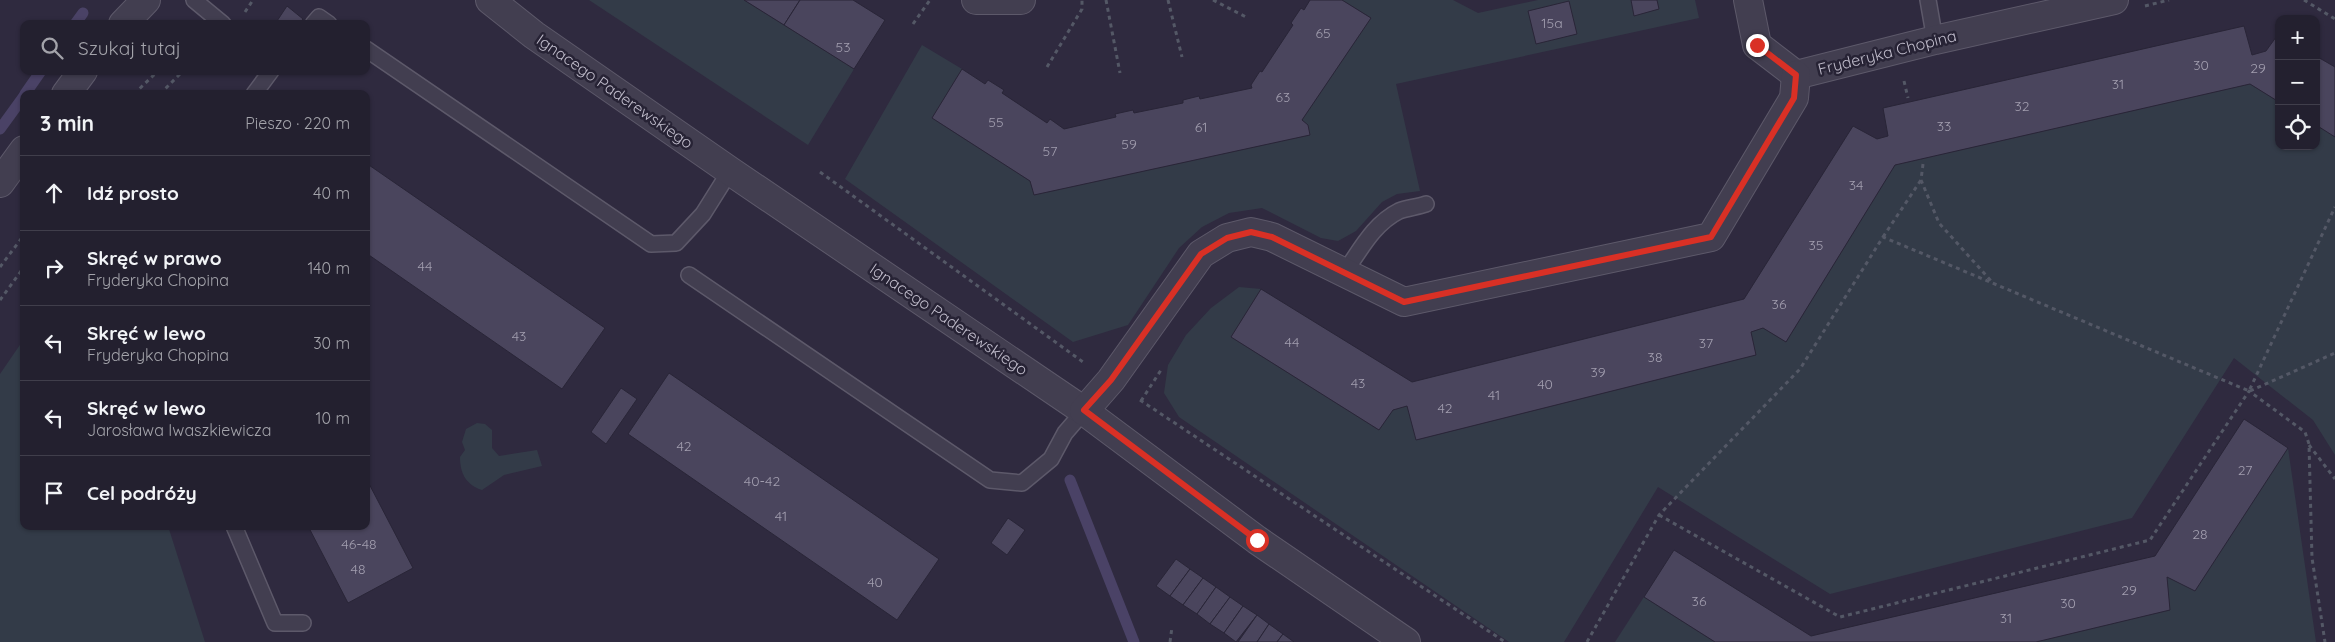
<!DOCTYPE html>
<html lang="pl">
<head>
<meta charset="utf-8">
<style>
  :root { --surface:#23202f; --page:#2b2837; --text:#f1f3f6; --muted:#a3a3aa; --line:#403e4b }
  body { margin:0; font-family:Quicksand,sans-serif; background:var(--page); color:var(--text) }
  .controls { position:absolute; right:15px; top:15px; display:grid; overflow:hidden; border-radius:10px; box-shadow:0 1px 4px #0004 }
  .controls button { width:45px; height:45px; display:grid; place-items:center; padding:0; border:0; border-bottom:1px solid var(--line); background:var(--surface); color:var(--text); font:25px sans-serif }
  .stop { position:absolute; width:15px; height:15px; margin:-11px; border:4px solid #d93025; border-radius:50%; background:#fff }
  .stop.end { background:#d93025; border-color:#fff; box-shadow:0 1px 5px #0008 }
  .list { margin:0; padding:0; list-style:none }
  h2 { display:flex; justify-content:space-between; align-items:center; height:65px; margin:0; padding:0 20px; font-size:21px }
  h2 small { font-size:16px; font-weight:400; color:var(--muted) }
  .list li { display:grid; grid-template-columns:32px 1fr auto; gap:15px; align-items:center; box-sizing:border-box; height:75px; padding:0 20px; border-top:1px solid var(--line) }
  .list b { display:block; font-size:19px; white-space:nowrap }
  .list p { margin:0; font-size:16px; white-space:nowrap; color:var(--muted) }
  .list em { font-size:16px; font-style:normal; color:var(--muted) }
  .icon { flex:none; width:28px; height:28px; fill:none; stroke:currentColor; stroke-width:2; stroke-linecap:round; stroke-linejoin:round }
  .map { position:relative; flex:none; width:2335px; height:642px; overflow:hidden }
  .search { position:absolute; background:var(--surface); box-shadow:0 1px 4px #0004; left:20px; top:20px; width:350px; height:55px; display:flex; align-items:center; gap:12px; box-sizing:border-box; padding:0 18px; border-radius:10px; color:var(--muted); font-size:19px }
  .panel { position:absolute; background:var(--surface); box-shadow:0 1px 4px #0004; left:20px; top:90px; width:350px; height:440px; border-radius:10px }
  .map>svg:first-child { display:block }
  .green { fill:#333b48 }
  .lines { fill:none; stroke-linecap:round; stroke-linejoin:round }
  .stream { stroke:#4a4266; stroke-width:11 }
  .building { fill:#4a455d; stroke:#292537 }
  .service-casing { stroke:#5d596a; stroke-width:18 }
  .minor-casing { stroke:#5d596a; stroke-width:30 }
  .path { stroke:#545866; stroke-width:3; stroke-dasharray:4 4; stroke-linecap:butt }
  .service { stroke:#423e50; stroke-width:15 }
  .minor { stroke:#423e50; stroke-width:28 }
  .route { stroke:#d93025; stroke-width:6 }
  .labels { text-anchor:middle; stroke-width:5; stroke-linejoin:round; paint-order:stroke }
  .number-label { font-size:14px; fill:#a29eaf }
  .street-label { font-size:16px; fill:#bfbbca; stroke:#272335 }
</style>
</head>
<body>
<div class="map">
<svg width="2335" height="642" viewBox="0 0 2335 642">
  <rect width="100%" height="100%" fill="#2f2a3f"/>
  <g class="green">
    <path d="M589 0H744L854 69 808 145Z"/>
    <path d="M1342 0H1453L1478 13 1538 0H1695L1699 18 1396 84 1420 191 1397 194 1382 202 1356 231 1338 241 1321 238 1262 208 1229 213 1202 227 1179 248 1128 325 1073 342 845 179 922 45 962 69 932 118 1030 181 1034 195 1310 135 1302 120 1371 18Z"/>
    <path d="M2250 84 2279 102V146H2316V125L2335 136V455L2313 420 2234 358 2132 518 1830 594 1658 487 1564 642H1509L1179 417 1164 393 1168 365 1186 335 1211 308 1239 287 1261 289 1231 337 1379 430 1393 410 1407 406 1417 440 1756 355 1751 332 1763 328 1786 342 1895 165Z"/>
    <path d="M24 339V526H168L205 642H0V374Z"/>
    <path d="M477 423 485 424 492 430V448L499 456 537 450 542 466 504 475 482 490C466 485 460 473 460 457L465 450 462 442 466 429Z"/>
    <path d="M2288 448 2316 642H2036L2170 610 2167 577 2195 590Z"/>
    <path d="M1644 597 1715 642H1615Z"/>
  </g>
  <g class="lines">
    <g class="stream">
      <path d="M75 24 83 13"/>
      <path d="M25 94 41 71"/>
      <path d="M0 129 24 96"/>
      <path d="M1070 480 1134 642"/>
    </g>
  </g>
  <g class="building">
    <path d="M744 0H800L784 25Z"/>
    <path d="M800 0H853L885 20 854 69 784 25Z"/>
    <path d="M1310 0H1342L1371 18 1302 120 1308 125 1310 135 1034 195 1030 181 932 118 962 69 985 84 988 80 1004 90 1002 93 1047 123 1050 119 1064 129 1116 117 1115 114 1133 110 1134 113 1183 103V100L1199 96 1200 99 1252 88 1251 85 1260 71 1262 72 1293 25 1291 23 1301 8 1304 10Z"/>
    <path d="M1631 0H1657L1659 9 1634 16Z"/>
    <path d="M1569 1 1577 34 1536 44 1528 11Z"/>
    <path d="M287 6 303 19 299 24H275Z"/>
    <path d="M2244 26 2252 55 2266 51 2279 33V102L2250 84 1895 165 1786 342 1763 328 1751 332 1756 355 1416 440 1407 406 1393 410 1379 430 1231 337 1261 289 1412 382 1744 299 1853 126 1877 139 1888 136 1883 108Z"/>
    <path d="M2316 56 2335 67V137L2316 125Z"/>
    <path d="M366 163 605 328 562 389 366 253Z"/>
    <path d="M669 373 939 559 897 620 628 434Z"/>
    <path d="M621 388 637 399 606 444 591 432Z"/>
    <path d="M2244 419 2288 448 2195 591 2167 577 2170 610 2036 642H1715L1644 597 1674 550 1811 636 2155 556Z"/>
    <path d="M366 478 413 568 348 603 308 526H366Z"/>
    <path d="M1008 518 1025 530 1007 555 991 543Z"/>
    <path d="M1176 559 1190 569 1170 596 1156 586Z"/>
    <path d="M1190 569 1203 578 1183 605 1170 596Z"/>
    <path d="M1203 578 1216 587 1197 614 1183 605Z"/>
    <path d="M1216 587 1230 597 1210 624 1197 614Z"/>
    <path d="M1230 597 1243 606 1224 633 1210 624Z"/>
    <path d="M1243 606 1257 615 1236 642 1224 633Z"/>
    <path d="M1257 615 1269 624 1257 642H1238Z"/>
    <path d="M1269 624 1283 634 1277 642H1257Z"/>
    <path d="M1283 634 1294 642H1277Z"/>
  </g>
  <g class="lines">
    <defs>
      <g id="service">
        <path d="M194 0 223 24"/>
        <path d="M1928 0 1935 40"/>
        <path d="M313 24 319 17 329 24"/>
        <path d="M366 49 651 244 676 243 703 214 730 171"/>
        <path d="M254 94 271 71"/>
        <path d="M1344 273C1360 251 1373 224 1399 211 1407 208 1417 207 1426 204"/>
        <path d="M689 275 990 480 1022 483 1051 459 1065 433 1084 411"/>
        <path d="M234 526 275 623H303"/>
      </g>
      <g id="minor">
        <path d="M490 0 534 35 730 171 1084 411 1257 540 1406 642"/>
        <path d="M976 0H1021"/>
        <path d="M1748 0 1757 45 1796 75"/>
        <path d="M123 24 146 0"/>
        <path d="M1796 75 1935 40 2114 0"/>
        <path d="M66 94 83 71"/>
        <path d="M0 183 24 150"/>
        <path d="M1084 411 1111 380 1201 254 1227 238 1251 232 1272 237 1404 302 1711 237 1794 98 1796 75"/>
      </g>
    </defs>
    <use href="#service" class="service-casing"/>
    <use href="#minor" class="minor-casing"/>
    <g class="path">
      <path d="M1106 0 1120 73"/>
      <path d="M1168 0 1182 57"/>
      <path d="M1213 0 1246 17"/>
      <path d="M2304 0 2335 19"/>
      <path d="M2145 6 2169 0"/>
      <path d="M245 12 253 0"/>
      <path d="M913 24 930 0"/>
      <path d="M1047 67 1082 9V0"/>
      <path d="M1904 81 1908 98"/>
      <path d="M134 94 158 71"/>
      <path d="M160 94 183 71"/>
      <path d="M1923 164 1921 180 1939 223 1992 282"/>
      <path d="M820 172 1083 362"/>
      <path d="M1883 237 1921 180"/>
      <path d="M0 267 24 235"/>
      <path d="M0 300 24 267"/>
      <path d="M2250 391 2335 353"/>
      <path d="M1140 400 1505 642"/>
      <path d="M1141 401 1161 370"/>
      <path d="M2309 445 2335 479"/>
      <path d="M1659 515 1840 617 2150 540 2249 391 2305 432 2309 444 2312 558 2325 642"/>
      <path d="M1170 642 1172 627"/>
      <path d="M1587 642 1659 515 1800 369 1883 237 2249 391 2335 207"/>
    </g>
    <use href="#service" class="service"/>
    <use href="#minor" class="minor"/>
  </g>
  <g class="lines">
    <path class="route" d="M1257 540 1084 410 1111 380 1201 254 1227 238 1251 232 1272 237 1404 302 1711 237 1794 98 1796 75 1757 45"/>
  </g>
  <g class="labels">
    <g class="number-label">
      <text x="1552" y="28">15a</text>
      <text x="1323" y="38">65</text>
      <text x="843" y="52">53</text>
      <text x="2201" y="70">30</text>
      <text x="2258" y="73">29</text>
      <text x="2118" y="89">31</text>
      <text x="1283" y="102">63</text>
      <text x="2022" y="111">32</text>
      <text x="996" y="127">55</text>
      <text x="1944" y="131">33</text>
      <text x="1201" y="132">61</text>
      <text x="1129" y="149">59</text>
      <text x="1050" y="156">57</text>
      <text x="1856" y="190">34</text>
      <text x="1816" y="250">35</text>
      <text x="425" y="271">44</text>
      <text x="1779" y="309">36</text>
      <text x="519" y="341">43</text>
      <text x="1292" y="347">44</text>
      <text x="1706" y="348">37</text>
      <text x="1655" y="362">38</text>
      <text x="1598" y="377">39</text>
      <text x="1358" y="388">43</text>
      <text x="1545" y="389">40</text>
      <text x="1494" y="400">41</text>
      <text x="1445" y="413">42</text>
      <text x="684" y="451">42</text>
      <text x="2245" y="475">27</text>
      <text x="762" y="486">40-42</text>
      <text x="781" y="521">41</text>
      <text x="2200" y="539">28</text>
      <text x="359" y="549">46-48</text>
      <text x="358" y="574">48</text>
      <text x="875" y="587">40</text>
      <text x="2129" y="595">29</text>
      <text x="1699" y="606">36</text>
      <text x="2068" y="608">30</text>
      <text x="2006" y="623">31</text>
    </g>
    <g class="street-label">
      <text transform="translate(1887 52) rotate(-14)" y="6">Fryderyka Chopina</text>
      <text transform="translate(615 91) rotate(35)" y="6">Ignacego Paderewskiego</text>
      <text transform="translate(949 319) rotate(34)" y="6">Ignacego Paderewskiego</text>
    </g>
  </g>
</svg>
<div class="controls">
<button>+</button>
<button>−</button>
<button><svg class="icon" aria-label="locate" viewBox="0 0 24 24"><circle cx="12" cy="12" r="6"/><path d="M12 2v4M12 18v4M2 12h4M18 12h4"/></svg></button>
</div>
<div class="stop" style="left:1257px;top:540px"></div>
<div class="stop end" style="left:1757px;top:45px"></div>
<div class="search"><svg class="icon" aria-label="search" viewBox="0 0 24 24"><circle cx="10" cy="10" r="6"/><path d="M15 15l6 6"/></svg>Szukaj tutaj</div>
<section class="panel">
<h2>3 min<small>Pieszo · 220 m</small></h2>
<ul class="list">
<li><svg class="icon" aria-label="ahead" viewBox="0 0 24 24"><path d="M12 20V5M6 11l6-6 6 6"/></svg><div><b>Idź prosto</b></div><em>40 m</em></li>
<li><svg class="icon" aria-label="right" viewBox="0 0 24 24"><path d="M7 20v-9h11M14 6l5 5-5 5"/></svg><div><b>Skręć w prawo</b><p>Fryderyka Chopina</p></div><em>140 m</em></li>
<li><svg class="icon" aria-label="left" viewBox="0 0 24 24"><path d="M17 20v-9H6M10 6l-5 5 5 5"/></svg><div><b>Skręć w lewo</b><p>Fryderyka Chopina</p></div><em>30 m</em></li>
<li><svg class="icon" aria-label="left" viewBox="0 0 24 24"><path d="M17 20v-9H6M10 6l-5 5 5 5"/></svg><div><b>Skręć w lewo</b><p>Jarosława Iwaszkiewicza</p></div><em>10 m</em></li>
<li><svg class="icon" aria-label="arrive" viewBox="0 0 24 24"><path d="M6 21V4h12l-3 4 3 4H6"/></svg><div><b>Cel podróży</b></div></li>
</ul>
</section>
</div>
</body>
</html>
